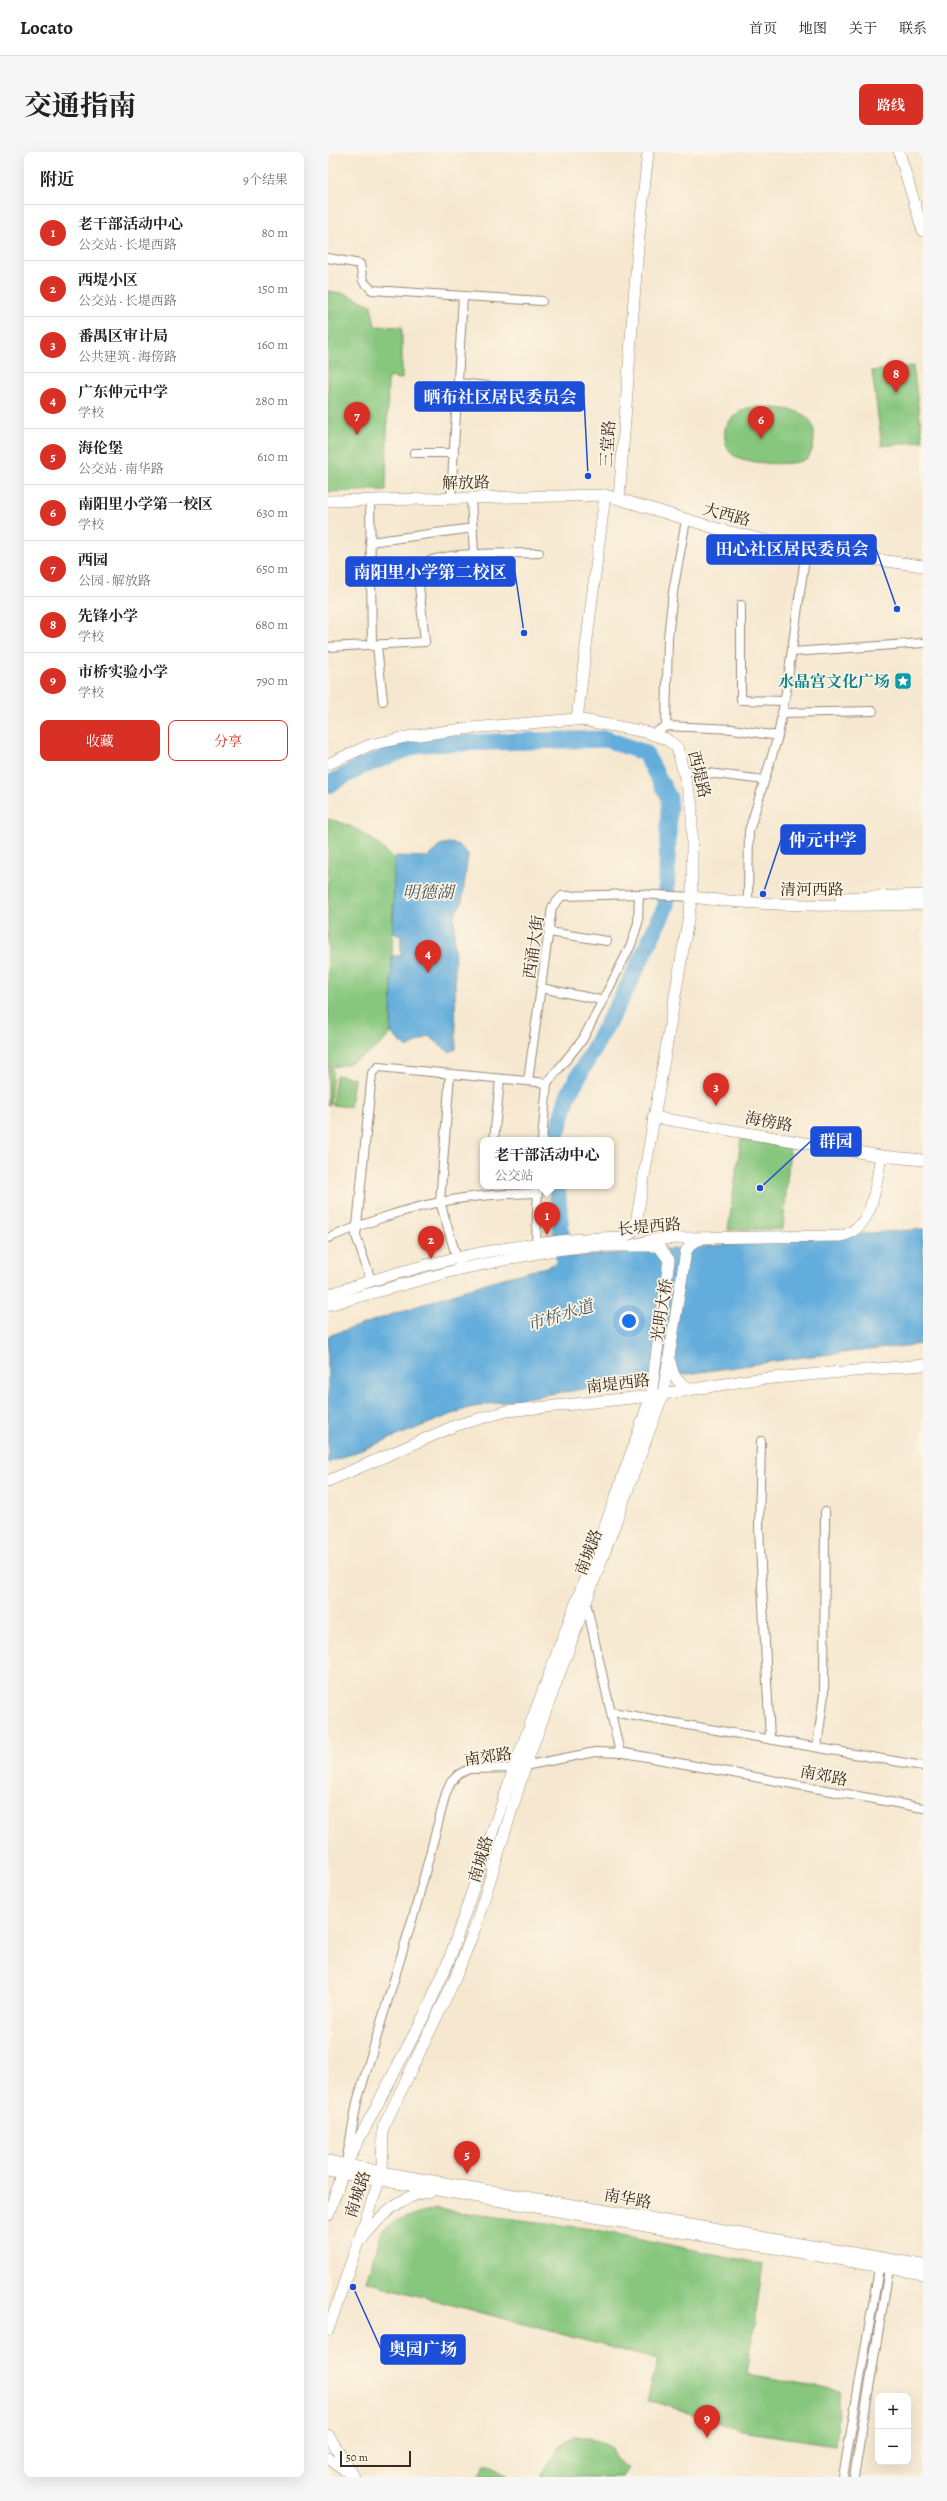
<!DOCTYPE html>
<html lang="zh">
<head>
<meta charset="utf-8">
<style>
  :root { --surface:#fff; --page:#f6f6f6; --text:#222; --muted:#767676; --line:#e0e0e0; --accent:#d93025 }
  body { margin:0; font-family:Alegreya,"Noto Serif SC",serif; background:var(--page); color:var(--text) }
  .controls { position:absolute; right:12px; bottom:12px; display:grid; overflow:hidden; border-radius:8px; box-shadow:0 4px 16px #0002 }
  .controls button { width:36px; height:36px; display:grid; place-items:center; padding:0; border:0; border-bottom:1px solid var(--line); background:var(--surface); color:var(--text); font:20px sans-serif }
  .scale { position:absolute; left:12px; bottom:10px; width:71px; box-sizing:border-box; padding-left:4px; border:2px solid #3b2a1e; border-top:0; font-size:11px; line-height:14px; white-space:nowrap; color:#3b2a1e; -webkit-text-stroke:3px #fcf5e5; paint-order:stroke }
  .you { position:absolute; left:301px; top:1169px; width:14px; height:14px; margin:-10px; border:3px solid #fff; border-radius:50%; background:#1a73e8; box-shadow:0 0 0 6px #1a73e833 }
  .badge { display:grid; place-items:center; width:26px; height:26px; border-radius:50%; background:var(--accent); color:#fff; font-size:13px; font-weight:700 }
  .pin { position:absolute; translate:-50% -33px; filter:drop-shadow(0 1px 2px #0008) }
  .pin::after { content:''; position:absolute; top:21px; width:14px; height:12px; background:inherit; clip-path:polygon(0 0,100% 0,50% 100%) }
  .popup { position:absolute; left:152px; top:985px; width:134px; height:52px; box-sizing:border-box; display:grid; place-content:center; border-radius:8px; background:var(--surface); filter:drop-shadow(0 1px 3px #0005); font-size:13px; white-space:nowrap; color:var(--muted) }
  .popup b { font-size:15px; color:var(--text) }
  .popup::after { content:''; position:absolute; left:50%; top:100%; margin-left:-8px; border:8px solid transparent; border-top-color:var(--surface) }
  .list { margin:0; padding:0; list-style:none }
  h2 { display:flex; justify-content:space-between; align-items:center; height:52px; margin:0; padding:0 16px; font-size:17px }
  h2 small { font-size:13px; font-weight:400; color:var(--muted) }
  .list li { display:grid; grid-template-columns:26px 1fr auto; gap:12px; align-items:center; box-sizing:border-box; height:56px; padding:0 16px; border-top:1px solid var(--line) }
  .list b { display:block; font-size:15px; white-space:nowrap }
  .list p { margin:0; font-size:13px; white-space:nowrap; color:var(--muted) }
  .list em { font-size:13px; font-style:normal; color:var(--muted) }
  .actions { display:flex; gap:8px; padding:12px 16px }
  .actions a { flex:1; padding:9px 0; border:1px solid var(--accent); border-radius:8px; text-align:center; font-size:14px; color:var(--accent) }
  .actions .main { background:var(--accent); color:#fff }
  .map { position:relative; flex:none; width:595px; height:2325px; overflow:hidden; border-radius:8px }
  header { display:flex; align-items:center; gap:24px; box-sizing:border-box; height:56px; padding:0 20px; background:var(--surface); border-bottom:1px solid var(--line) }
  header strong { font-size:19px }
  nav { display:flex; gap:22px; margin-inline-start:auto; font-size:14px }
  .intro { display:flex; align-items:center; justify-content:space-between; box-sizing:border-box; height:96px; padding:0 24px }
  h1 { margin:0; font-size:28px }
  .button { padding:10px 18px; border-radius:8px; background:var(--accent); color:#fff; font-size:14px; font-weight:700 }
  main { display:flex; gap:24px; padding:0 24px }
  aside { flex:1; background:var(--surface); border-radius:8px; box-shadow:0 4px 16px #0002 }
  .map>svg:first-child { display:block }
  .green { fill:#86c67d; stroke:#60784e }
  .water { fill:#64addc; stroke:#506c7d }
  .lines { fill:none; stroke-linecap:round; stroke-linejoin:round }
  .river { stroke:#64addc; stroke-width:17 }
  .street-casing { stroke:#988977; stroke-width:10 }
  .secondary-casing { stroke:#988977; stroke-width:12 }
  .street { stroke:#fff; stroke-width:8 }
  .secondary { stroke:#fff; stroke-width:11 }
  .labels { text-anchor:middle; stroke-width:3.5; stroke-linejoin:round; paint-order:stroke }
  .street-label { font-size:16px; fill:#3b2a1e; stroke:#fcf5e5 }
  .culture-label { font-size:16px; font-weight:bold; fill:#0d838f; stroke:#fcf5e5; text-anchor:end }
  .water-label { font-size:17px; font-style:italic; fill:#495860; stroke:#fcf5e5 }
  .leader { fill:none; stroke:#1d4ed8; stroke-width:1.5 }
  .callout-dot { fill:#1d4ed8; stroke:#fcf5e5; stroke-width:1.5 }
  .callout { fill:#1d4ed8; stroke:#1d4ed8; stroke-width:1.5 }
  .callout-label { font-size:17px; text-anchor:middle; font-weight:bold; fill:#fff }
</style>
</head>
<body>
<header>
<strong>Locato</strong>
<nav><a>首页</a><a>地图</a><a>关于</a><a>联系</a></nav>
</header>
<div class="intro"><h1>交通指南</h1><a class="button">路线</a></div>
<main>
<aside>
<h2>附近<small>9个结果</small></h2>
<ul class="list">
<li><span class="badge">1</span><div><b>老干部活动中心</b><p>公交站 · 长堤西路</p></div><em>80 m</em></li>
<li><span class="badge">2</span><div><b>西堤小区</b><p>公交站 · 长堤西路</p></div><em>150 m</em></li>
<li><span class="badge">3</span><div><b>番禺区审计局</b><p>公共建筑 · 海傍路</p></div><em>160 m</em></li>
<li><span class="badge">4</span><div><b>广东仲元中学</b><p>学校</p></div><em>280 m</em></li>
<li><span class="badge">5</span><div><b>海伦堡</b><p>公交站 · 南华路</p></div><em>610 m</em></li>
<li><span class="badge">6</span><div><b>南阳里小学第一校区</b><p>学校</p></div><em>630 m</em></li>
<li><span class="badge">7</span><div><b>西园</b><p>公园 · 解放路</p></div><em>650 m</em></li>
<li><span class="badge">8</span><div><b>先锋小学</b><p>学校</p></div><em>680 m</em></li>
<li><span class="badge">9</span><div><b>市桥实验小学</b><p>学校</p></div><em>790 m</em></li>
</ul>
<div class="actions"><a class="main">收藏</a><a>分享</a></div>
</aside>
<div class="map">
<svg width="595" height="2325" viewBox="0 0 595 2325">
  <rect width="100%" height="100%" fill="#fcf5e5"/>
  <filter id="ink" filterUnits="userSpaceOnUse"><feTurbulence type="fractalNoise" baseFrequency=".025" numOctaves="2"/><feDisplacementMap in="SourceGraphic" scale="8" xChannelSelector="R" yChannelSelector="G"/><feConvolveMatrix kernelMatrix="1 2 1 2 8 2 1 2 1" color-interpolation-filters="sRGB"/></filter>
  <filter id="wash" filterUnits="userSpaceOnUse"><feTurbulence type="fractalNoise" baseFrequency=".012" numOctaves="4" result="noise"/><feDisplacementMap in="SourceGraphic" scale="16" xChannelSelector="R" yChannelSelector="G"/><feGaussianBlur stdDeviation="0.9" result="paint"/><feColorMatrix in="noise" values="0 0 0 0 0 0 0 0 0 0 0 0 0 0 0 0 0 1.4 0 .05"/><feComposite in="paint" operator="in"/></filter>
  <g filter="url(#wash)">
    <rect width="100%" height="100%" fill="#f6e8d0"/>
    <g class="green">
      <path d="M0 139 18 142 43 153 47 174 74 175V227L60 225 58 338 0 340Z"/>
      <path d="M585 214 595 289 554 294 544 219Z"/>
      <path d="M427 255C451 257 490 253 486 288 485 294 484 303 478 307 466 315 414 312 404 302 397 294 396 286 397 276 405 264 411 256 427 255Z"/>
      <path d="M0 667C30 674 44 686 66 707L63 881C52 897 20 916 0 915Z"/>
      <path d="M0 917H5L2 953H0Z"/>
      <path d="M8 923 26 926 22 955 4 953Z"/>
      <path d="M413 987 462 995 455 1077 400 1078Z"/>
      <path d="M108 2057 264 2077 435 2112 419 2223 512 2239 507 2293 414 2279 331 2251 319 2249 330 2208 39 2130 54 2079 69 2068Z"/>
      <path d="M246 2285H262L282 2295 289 2308 300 2316 294 2325H212L234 2292Z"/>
      <path d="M158 2311 181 2325H149Z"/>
    </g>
    <g class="water">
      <path d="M121 691 129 692 140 702 134 750 126 763 128 897 121 900 101 884 79 896 63 881 64 804H73V784L65 781 66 707 68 704 101 705 112 693Z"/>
      <path d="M595 1077V1192L475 1205 195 1246 140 1256 0 1311V1184L164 1129 222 1114 230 1110V1106Z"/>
    </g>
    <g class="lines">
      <g class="river">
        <path d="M0 633 32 615 92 592 278 587 317 601 341 646 338 754 299 836 240 943 227 988"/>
        <path d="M229 1034 236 1111 245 1125"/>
      </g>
    </g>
  </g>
  <g filter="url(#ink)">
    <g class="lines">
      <defs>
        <g id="street">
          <path d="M0 106 32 112 35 129 44 138 214 149"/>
          <path d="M130 231 214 239"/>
          <path d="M86 301H126"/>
          <path d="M123 346 135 144"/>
          <path d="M143 346 146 402"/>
          <path d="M42 348 44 494"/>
          <path d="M42 390 145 376"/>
          <path d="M413 453V548L456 549"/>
          <path d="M49 494 55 549"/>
          <path d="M0 495 97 490 89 414C118 398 177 402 211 401"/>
          <path d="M464 500 595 491"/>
          <path d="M454 561 545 559"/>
          <path d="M338 574 340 486 345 440 358 368"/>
          <path d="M325 582 338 574 405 577 450 584"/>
          <path d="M356 618 436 628"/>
          <path d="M420 747 421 679 450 584 458 540 478 398"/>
          <path d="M221 780 279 789"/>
          <path d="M213 836 274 848"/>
          <path d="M122 922 112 1050 130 1110"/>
          <path d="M200 929 224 755 234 744 311 742 364 745"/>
          <path d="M166 988 172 927"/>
          <path d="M214 988 219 931 255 887 303 793 310 771 311 742"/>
          <path d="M0 1086C36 1072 75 1057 113 1050 145 1043 177 1042 210 1041"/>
          <path d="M208 1091 210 1034"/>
          <path d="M43 1128 28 1084 44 921 50 915 219 931"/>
          <path d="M433 1289 431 1375 442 1587"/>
          <path d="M258 1450 292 1601"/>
          <path d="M284 1560 595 1614"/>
          <path d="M489 1595 496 1542 497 1360"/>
          <path d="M19 2005 29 1950 88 1755 118 1641 123 1630 131 1622 141 1617 186 1616 267 1600 297 1601 595 1656"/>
          <path d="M515 2325 552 2111"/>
          <path d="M526 2325 562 2111"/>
        </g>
        <g id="secondary">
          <path d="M571 0 595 79"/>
          <path d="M291 347 394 378 478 398 595 414"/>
          <path d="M0 349 277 343 291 347 310 94 320 0"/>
          <path d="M249 567 277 343"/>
          <path d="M0 612 42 593 83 584 143 576 249 567 318 580 338 587 349 595 364 653V745L307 1077 303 1081 295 1085C195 1087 95 1110 0 1143"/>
          <path d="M364 745C442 755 517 754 595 752"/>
          <path d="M513 746 595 743"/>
          <path d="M325 965 553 1004 595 1008"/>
          <path d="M0 1153 132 1117 220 1099 260 1094H302L324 1088 350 1086 513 1084C547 1075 547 1034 553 1004"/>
          <path d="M342 1209C345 1224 349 1232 364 1237"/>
          <path d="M0 1329 129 1273 179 1259 323 1244 422 1228 595 1213"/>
          <path d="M0 2009 64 2022 595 2113"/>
          <path d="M0 2019 595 2122"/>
          <path d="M0 2063 18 2012 98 1860 121 1808 186 1616 287 1347 323 1244 341 1108 331 1094H302"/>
          <path d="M34 2087C53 2063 71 2044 103 2039"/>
          <path d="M0 2178 54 2020 55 1976 126 1829 147 1776 198 1612 335 1242 358 1099 364 1091 373 1087"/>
          <path d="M0 2283 26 2325"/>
          <path d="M0 2306 21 2321"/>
        </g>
      </defs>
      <use href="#street" class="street-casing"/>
      <use href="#secondary" class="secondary-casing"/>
      <use href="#street" class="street"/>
      <use href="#secondary" class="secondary"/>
    </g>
  </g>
  <defs>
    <symbol id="sight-square" viewBox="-11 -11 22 22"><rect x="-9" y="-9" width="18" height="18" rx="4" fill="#0f9aa8" stroke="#fcf5e5"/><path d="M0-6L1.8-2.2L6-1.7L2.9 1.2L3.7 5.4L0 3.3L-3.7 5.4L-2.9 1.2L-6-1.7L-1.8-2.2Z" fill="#fff"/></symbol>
  </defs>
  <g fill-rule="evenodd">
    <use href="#sight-square" x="565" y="519" width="20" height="20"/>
  </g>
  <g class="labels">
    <g class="street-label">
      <text transform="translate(279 292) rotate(-86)" y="6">三堂路</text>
      <text transform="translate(138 330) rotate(-1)" y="6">解放路</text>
      <text transform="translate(399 362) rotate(15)" y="6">大西路</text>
      <text transform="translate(372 622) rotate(76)" y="6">西堤路</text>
      <text x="484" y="743">清河西路</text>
      <text transform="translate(205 795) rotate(-82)" y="6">西涌大街</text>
      <text transform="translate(441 969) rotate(10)" y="6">海傍路</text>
      <text transform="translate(321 1074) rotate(-5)" y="6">长堤西路</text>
      <text transform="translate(333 1158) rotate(-81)" y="6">光明大桥</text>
      <text transform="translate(290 1231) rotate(-7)" y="6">南堤西路</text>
      <text transform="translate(260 1400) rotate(-69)" y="6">南城路</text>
      <text transform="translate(160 1604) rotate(-8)" y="6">南郊路</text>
      <text transform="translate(496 1623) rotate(11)" y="6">南郊路</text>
      <text transform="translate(152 1707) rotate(-73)" y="6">南城路</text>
      <text transform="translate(29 2042) rotate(-72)" y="6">南城路</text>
      <text transform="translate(300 2046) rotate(10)" y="6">南华路</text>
    </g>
    <g class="culture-label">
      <text x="562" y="535">水晶宫文化广场</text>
    </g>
    <g class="water-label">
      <text x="100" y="746">明德湖</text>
      <text transform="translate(232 1163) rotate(-17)" y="6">市桥水道</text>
    </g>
  </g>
  <path class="leader" d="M260 324L256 245M569 457L548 397M196 481L187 420M435 742L453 688M432 1036L483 989M25 2135L53 2197"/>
  <g class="callout-dot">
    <circle cx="260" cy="324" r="4"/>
    <circle cx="569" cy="457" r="4"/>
    <circle cx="196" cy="481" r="4"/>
    <circle cx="435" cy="742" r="4"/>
    <circle cx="432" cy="1036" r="4"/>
    <circle cx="25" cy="2135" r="4"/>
  </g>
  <g class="callout">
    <rect x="87" y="230" width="169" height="29" rx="4"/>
    <rect x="379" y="383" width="169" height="29" rx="4"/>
    <rect x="18" y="405" width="169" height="29" rx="4"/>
    <rect x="453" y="673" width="84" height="29" rx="4"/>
    <rect x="483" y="975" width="50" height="29" rx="4"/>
    <rect x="53" y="2183" width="84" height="29" rx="4"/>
  </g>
  <g class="callout-label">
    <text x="172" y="251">晒布社区居民委员会</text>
    <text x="464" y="403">田心社区居民委员会</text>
    <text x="102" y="426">南阳里小学第二校区</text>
    <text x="495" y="694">仲元中学</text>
    <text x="508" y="995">群园</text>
    <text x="95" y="2203">奥园广场</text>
  </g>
</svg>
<div class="controls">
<button>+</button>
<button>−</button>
</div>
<div class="scale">50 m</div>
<div class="you"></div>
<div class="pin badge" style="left:219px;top:1083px">1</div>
<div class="popup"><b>老干部活动中心</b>公交站</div>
<div class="pin badge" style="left:103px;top:1107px">2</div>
<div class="pin badge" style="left:388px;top:954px">3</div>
<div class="pin badge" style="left:100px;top:821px">4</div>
<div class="pin badge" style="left:139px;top:2022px">5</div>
<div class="pin badge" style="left:433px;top:287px">6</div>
<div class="pin badge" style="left:29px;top:283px">7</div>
<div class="pin badge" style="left:568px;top:241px">8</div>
<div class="pin badge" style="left:379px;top:2286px">9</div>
</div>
</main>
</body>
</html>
